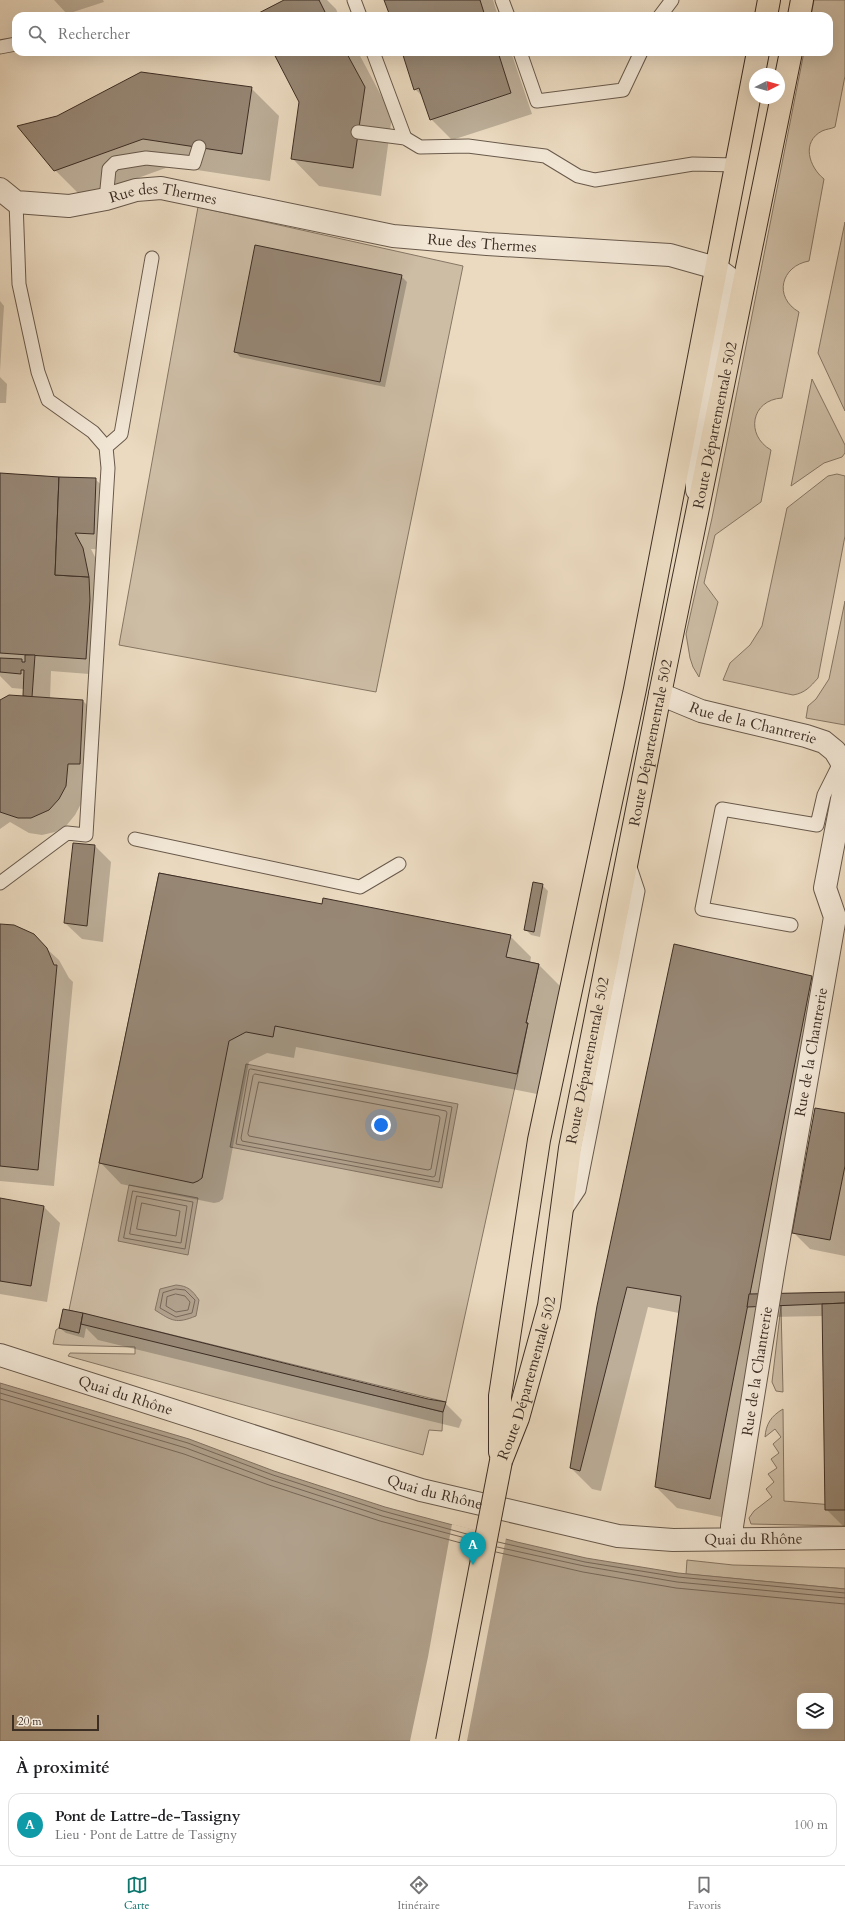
<!DOCTYPE html>
<html lang="fr">
<head>
<meta charset="utf-8">
<style>
  :root { --surface:#fff; --page:#f6f6f6; --text:#202124; --muted:#757577; --line:#e0e0e0; --accent:#0f766e }
  body { margin:0; font-family:Cardo,serif; background:var(--page); color:var(--text) }
  .controls { position:absolute; right:12px; bottom:12px; display:grid; overflow:hidden; border-radius:8px; box-shadow:0 4px 16px #0002 }
  .controls button { width:36px; height:36px; display:grid; place-items:center; padding:0; border:0; border-bottom:1px solid var(--line); background:var(--surface); color:var(--text); font:20px sans-serif }
  .compass { position:absolute; left:749px; top:68px; width:36px; height:36px; border-radius:50%; background:var(--surface); box-shadow:0 4px 16px #0002; rotate:84deg }
  .scale { position:absolute; left:12px; bottom:10px; width:87px; box-sizing:border-box; padding-left:4px; border:2px solid #3d2e24; border-top:0; font-size:11px; line-height:14px; white-space:nowrap; color:#3d2e24; -webkit-text-stroke:3px #f2e7d6; paint-order:stroke }
  .you { position:absolute; left:381px; top:1125px; width:14px; height:14px; margin:-10px; border:3px solid #fff; border-radius:50%; background:#1a73e8; box-shadow:0 0 0 6px #1a73e833 }
  .badge { display:grid; place-items:center; width:26px; height:26px; border-radius:50%; background:var(--accent); color:#fff; font-size:13px; font-weight:700 }
  .pin { position:absolute; translate:-50% -33px; filter:drop-shadow(0 1px 2px #0008) }
  .pin::after { content:''; position:absolute; top:21px; width:14px; height:12px; background:inherit; clip-path:polygon(0 0,100% 0,50% 100%) }
  .list { margin:0; padding:0; list-style:none }
  h2 { display:flex; justify-content:space-between; align-items:center; height:52px; margin:0; padding:0 16px; font-size:17px }
  h2 small { font-size:13px; font-weight:400; color:var(--muted) }
  .list li { display:grid; grid-template-columns:26px 1fr auto; gap:12px; align-items:center; box-sizing:border-box; height:64px; margin:0 8px 8px; padding:0 8px; border:1px solid var(--line); border-radius:12px }
  .list b { display:block; font-size:15px; white-space:nowrap }
  .list p { margin:0; font-size:13px; white-space:nowrap; color:var(--muted) }
  .list em { font-size:13px; font-style:normal; color:var(--muted) }
  .icon { flex:none; width:22px; height:22px; fill:none; stroke:currentColor; stroke-width:2; stroke-linecap:round; stroke-linejoin:round }
  .map { position:relative; flex:none; width:845px; height:1741px; overflow:hidden }
  .search { position:absolute; background:var(--surface); box-shadow:0 4px 16px #0002; left:12px; right:12px; top:12px; height:44px; display:flex; align-items:center; gap:10px; box-sizing:border-box; padding:0 14px; border-radius:12px; color:var(--muted); font-size:15px }
  .sheet { height:124px; background:var(--surface) }
  nav { display:flex; justify-content:space-around; align-items:center; box-sizing:border-box; height:56px; border-top:1px solid var(--line); background:var(--surface); font-size:11px; color:var(--muted) }
  nav a { display:grid; justify-items:center; gap:2px }
  nav .on { color:var(--accent) }
  .map>svg:first-child { display:block }
  .green { fill:#cdbda5; stroke:#857664 }
  .water { fill:#b0a08b; stroke:#827262; fill-rule:evenodd }
  .pier { fill:#ebdac0 }
  .shadow { fill:#0003 }
  .lines { fill:none; stroke-linecap:round; stroke-linejoin:round }
  .shore { stroke:#766758; stroke-width:1 }
  .building { fill:#978775; stroke:#3d2e24 }
  .lane-casing { stroke:#68594b; stroke-width:15 }
  .street-casing { stroke:#68594b; stroke-width:24 }
  .primary-casing { stroke:#3d2e24; stroke-width:24 }
  .lane { stroke:#f2e7d6; stroke-width:13 }
  .street { stroke:#f2e7d6; stroke-width:22 }
  .primary { stroke:#ebdac0; stroke-width:22 }
  .primary-bridge-casing { stroke:#3d2e24; stroke-width:24; stroke-linecap:butt }
  .primary-bridge { stroke:#ebdac0; stroke-width:22 }
  .labels { text-anchor:middle; stroke-width:3; stroke-linejoin:round; paint-order:stroke }
  .street-label { font-size:15px; fill:#3d2e24; stroke:#f2e7d6 }
</style>
</head>
<body>
<div class="map">
<svg width="845" height="1741" viewBox="0 0 845 1741">
  <rect width="100%" height="100%" fill="#ebdac0"/>
  <filter id="stains"><feTurbulence type="fractalNoise" baseFrequency=".005" numOctaves="4"/><feColorMatrix values="0 0 0 0 .2 0 0 0 0 .09 0 0 0 0 .02 0 0 0 .5 -.17"/></filter>
  <radialGradient id="worn" r=".72"><stop offset=".6" stop-color="#630" stop-opacity="0"/><stop offset="1" stop-color="#630" stop-opacity=".3"/></radialGradient>
  <g class="green">
    <path d="M814 0H845V76L835 127C831 129 826 129 822 131 801 142 809 167 824 179L809 261C781 266 773 297 799 312L782 398C751 400 745 435 771 450L761 502 715 535 704 583 718 602 699 677 693 667 690 658 686 634 712 518 804 52H829V16H811Z"/>
    <path d="M198 207 463 266 376 692 119 645Z"/>
    <path d="M845 222V411L818 353Z"/>
    <path d="M812 379 845 445V453L842 457 824 463 791 486Z"/>
    <path d="M837 474 845 476V536L818 678C810 687 805 693 793 695L723 680 730 663 750 645 762 626 787 508 828 476Z"/>
    <path d="M845 601V725L806 718 808 706 816 699 829 679Z"/>
    <path d="M159 873 361 912 490 954 539 964 526 1023H528L518 1073 446 1402 140 1327 138 1337 443 1412 442 1431 429 1430 423 1455 68 1356 70 1353 135 1354V1347L62 1345 53 1344 56 1330 59 1328 79 1333 83 1314 69 1310Z"/>
    <path d="M781 1306 783 1392 776 1391 772 1382Z"/>
    <path d="M783 1409 784 1501 845 1506V1526L751 1524 749 1518 754 1511 772 1497 766 1489 774 1482 768 1474 777 1468 771 1459 779 1453 773 1444 781 1437 775 1429 765 1437C766 1424 771 1416 783 1409Z"/>
    <path d="M687 1560 733 1565 845 1568V1589L686 1574Z"/>
  </g>
  <g class="water">
    <path d="M246 1064 458 1104 442 1188 230 1147Z"/>
    <path d="M129 1185 198 1198 188 1255 118 1241Z"/>
    <path d="M176 1285C188 1286 192 1290 199 1300L196 1316C176 1324 172 1321 155 1310L160 1289Z"/>
    <path d="M0 1383 189 1439 274 1471 385 1507 517 1542 586 1558 678 1573 845 1589V1741H0ZM800 1696H830V1726H800Z"/>
  </g>
  <path class="pier" d="M452 1524 506 1538 467 1741H410L428 1657Z"/>
  <g class="shadow">
    <path d="M54 0H103L104 2 67 14Z"/>
    <path d="M286 0H327L336 9 339 16H255Z"/>
    <path d="M385 0H493L498 16H391Z"/>
    <path d="M274 52H358L392 116 381 196 319 186 292 158 300 102Z"/>
    <path d="M403 52H511L532 114 452 140 431 119 423 97 415 89Z"/>
    <path d="M251 88 279 116 270 181 171 166 83 198 55 170Z"/>
    <path d="M401 276 407 282 385 387 240 357 235 351Z"/>
    <path d="M0 301 4 306 0 371Z"/>
    <path d="M0 377 7 384 6 403H0Z"/>
    <path d="M0 473 95 479 112 495 110 550 91 549 99 565 105 595 106 617 102 675 51 671 50 699 83 701 99 717 82 802 75 815 66 826 55 832 42 835 29 833 10 822 0 829V701L24 697V689L12 688 0 676Z"/>
    <path d="M74 844 95 846 111 862 103 942 82 939 65 923Z"/>
    <path d="M542 885 548 891 540 937 531 935 525 929Z"/>
    <path d="M322 906 510 936 531 957 530 963 539 965 560 986 537 1094 296 1047 294 1058 267 1053 249 1062 223 1199 219 1202 214 1203 121 1184 101 1163Z"/>
    <path d="M0 925 14 926 26 930 59 960 69 978 73 982 54 1186 0 1181Z"/>
    <path d="M812 976 833 997 775 1295 845 1293V1528L826 1509 823 1316 770 1317 731 1519 677 1508 656 1487 679 1313 648 1307 601 1491 592 1489 571 1468 598 1306Z"/>
    <path d="M845 1114V1256L810 1249 793 1232Z"/>
    <path d="M0 1199 44 1207 60 1223 47 1302 0 1294Z"/>
    <path d="M64 1310 445 1403 462 1420 459 1428 98 1340 86 1328 84 1338 66 1333 60 1328Z"/>
  </g>
  <g class="lines">
    <g class="shore">
      <path d="M251 1069 452 1107 439 1182 236 1144 249 1070Z"/>
      <path d="M255 1074 446 1111 447 1113 435 1176 433 1177 242 1141 241 1138 253 1076Z"/>
      <path d="M259 1082 439 1116 440 1118 431 1169 428 1170 249 1136 248 1134Z"/>
      <path d="M133 1191 193 1202 185 1249 124 1238Z"/>
      <path d="M137 1196 187 1206 181 1243 130 1234Z"/>
      <path d="M142 1203 180 1211 176 1236 137 1229Z"/>
      <path d="M176 1289 185 1290 195 1300 192 1313 176 1317 160 1308 163 1293Z"/>
      <path d="M176 1294 185 1296 190 1302 188 1310 176 1312 166 1306 167 1297Z"/>
      <path d="M0 1388 188 1443 273 1475 383 1511 474 1536"/>
      <path d="M0 1393 186 1448 271 1480 382 1516 473 1540"/>
      <path d="M0 1399 184 1454 269 1485 380 1521 472 1546"/>
      <path d="M498 1542 585 1562 678 1577 845 1593"/>
      <path d="M497 1547 584 1566 677 1582 845 1598"/>
      <path d="M496 1552 583 1572 676 1588 845 1604"/>
    </g>
  </g>
  <g class="building">
    <path d="M284 0H319L327 16H253Z"/>
    <path d="M384 0H480L485 16H390Z"/>
    <path d="M273 52H346L365 87 353 168 291 159 299 102Z"/>
    <path d="M402 52H498L511 93 430 120 419 88 414 90Z"/>
    <path d="M141 72 252 87 242 154 143 139 54 171 17 126 57 116Z"/>
    <path d="M255 245 402 275 380 382 234 352Z"/>
    <path d="M0 473 59 477 55 575 89 577 90 600 86 659 0 653Z"/>
    <path d="M59 477 96 478 94 534 75 533 83 548 89 577 55 575Z"/>
    <path d="M25 655H35L32 697 23 696 24 670H21V674L0 672V658L22 659V662H25Z"/>
    <path d="M9 695 83 700 80 764H68L66 786 59 799 49 810 31 818H18L0 812V700Z"/>
    <path d="M73 843 95 845 87 926 64 923Z"/>
    <path d="M159 873 322 904 323 898 511 935 506 957 539 964 526 1023H528L517 1074 275 1026 273 1037 246 1032 229 1041 202 1178 198 1181 193 1183 99 1163Z"/>
    <path d="M533 882 543 884 534 932 524 930Z"/>
    <path d="M0 924 14 925 34 934 47 948 54 965H57L38 1170 0 1166Z"/>
    <path d="M674 944 812 976 710 1499 655 1487 681 1296 627 1287 580 1471 570 1468 597 1306Z"/>
    <path d="M815 1108 845 1113V1166L830 1240 792 1233Z"/>
    <path d="M0 1198 44 1206 31 1286 0 1281Z"/>
    <path d="M845 1292V1303L747 1307 749 1294Z"/>
    <path d="M845 1303V1510H825L822 1304Z"/>
    <path d="M63 1309 83 1313 79 1333 59 1328Z"/>
    <path d="M83 1313 428 1399 446 1402 443 1412 81 1324Z"/>
  </g>
  <g class="lines">
    <defs>
      <g id="lane">
        <path d="M354 0 360 16"/>
        <path d="M502 0 508 16"/>
        <path d="M660 16 672 0"/>
        <path d="M0 47 16 44"/>
        <path d="M373 52 405 138"/>
        <path d="M520 52 537 101 623 90 641 52"/>
        <path d="M358 132 405 138 420 147 468 146 545 156 578 176 595 180 693 164 736 165"/>
        <path d="M106 199 109 169 115 163 146 158 194 163 199 147"/>
        <path d="M106 447 121 434 152 258"/>
        <path d="M135 839 360 887 399 864"/>
        <path d="M0 883 67 833 86 835 108 468 106 447 93 432 48 400 38 372 19 284 16 202"/>
        <path d="M791 925 702 909 722 809 817 825 824 795 841 761"/>
        <path d="M565 1211 579 1190 638 891 629 864"/>
      </g>
      <g id="street">
        <path id="s1" d="M0 189 16 202 69 206 106 199 136 190 161 188 393 236 487 244 670 255 716 268 728 277 697 446V490"/>
        <path id="s2" d="M660 694 701 711 806 736 824 742 835 751 841 761 845 777 843 794 825 888 835 917 774 1267 732 1526V1539"/>
        <path id="s3" d="M0 1355 421 1490 618 1536 673 1540 845 1538"/>
      </g>
      <g id="primary">
        <path d="M766 16 769 0"/>
        <path d="M799 16 802 0"/>
        <path d="M500 1452V1396L539 1140 635 689 758 52"/>
        <path id="s4" d="M501 1461 518 1418 549 1306 570 1148 660 694 791 52"/>
      </g>
    </defs>
    <use href="#lane" class="lane-casing"/>
    <use href="#street" class="street-casing"/>
    <use href="#primary" class="primary-casing"/>
    <use href="#lane" class="lane"/>
    <use href="#street" class="street"/>
    <use href="#primary" class="primary"/>
    <defs>
      <path id="primary-bridge" d="M447 1741 501 1461"/>
    </defs>
    <use href="#primary-bridge" class="primary-bridge-casing"/>
    <use href="#primary-bridge" class="primary-bridge"/>
  </g>
  <g class="labels">
    <g class="street-label">
      <text dy="5" stroke="none"><textPath href="#s1" startOffset="170">Rue des Thermes</textPath></text>
      <text dy="5" stroke="none"><textPath href="#s1" startOffset="494">Rue des Thermes</textPath></text>
      <text dy="5" stroke="none"><textPath href="#s4" startOffset="1059">Route Départementale 502</textPath></text>
      <text dy="5" stroke="none"><textPath href="#s2" startOffset="98">Rue de la Chantrerie</textPath></text>
      <text dy="5" stroke="none"><textPath href="#s4" startOffset="735">Route Départementale 502</textPath></text>
      <text transform="translate(811 1052) rotate(-80)" y="5">Rue de la Chantrerie</text>
      <text dy="5" stroke="none"><textPath href="#s4" startOffset="411">Route Départementale 502</textPath></text>
      <text transform="translate(757 1371) rotate(-81)" y="5">Rue de la Chantrerie</text>
      <text dy="5" stroke="none"><textPath href="#s4" startOffset="87">Route Départementale 502</textPath></text>
      <text dy="5" stroke="none"><textPath href="#s3" startOffset="132">Quai du Rhône</textPath></text>
      <text dy="5" stroke="none"><textPath href="#s3" startOffset="456">Quai du Rhône</textPath></text>
      <text dy="5" stroke="none"><textPath href="#s3" startOffset="780">Quai du Rhône</textPath></text>
    </g>
  </g>
  <rect width="100%" height="100%" filter="url(#stains)"/>
  <rect width="100%" height="100%" fill="url(#worn)"/>
</svg>
<div class="controls">
<button><svg class="icon" aria-label="layers" viewBox="0 0 24 24"><path d="M12 4l9 5-9 5-9-5zM3 14l9 5 9-5"/></svg></button>
</div>
<svg class="compass" viewBox="-18 -18 36 36"><path d="M0-13l5 13h-10z" fill="#e53935"/><path d="M0 13l5-13h-10z" fill="#757577"/></svg>
<div class="scale">20 m</div>
<div class="you"></div>
<div class="pin badge" style="left:473px;top:1565px;background:#0f9aa8">A</div>
<div class="search"><svg class="icon" aria-label="search" viewBox="0 0 24 24"><circle cx="10" cy="10" r="6"/><path d="M15 15l6 6"/></svg>Rechercher</div>
</div>
<section class="sheet">
<h2>À proximité<small></small></h2>
<ul class="list">
<li><span class="badge" style="background:#0f9aa8">A</span><div><b>Pont de Lattre-de-Tassigny</b><p>Lieu · Pont de Lattre de Tassigny</p></div><em>100 m</em></li>
</ul>
</section>
<nav>
<a class="on"><svg class="icon" aria-label="map" viewBox="0 0 24 24"><path d="M3 6l6-2 6 2 6-2v14l-6 2-6-2-6 2zM9 4v14M15 6v14"/></svg>Carte</a>
<a><svg class="icon" aria-label="directions" viewBox="0 0 24 24"><path d="M12 3l9 9-9 9-9-9zM9 14v-3h6M13 9l2 2-2 2"/></svg>Itinéraire</a>
<a><svg class="icon" aria-label="saved" viewBox="0 0 24 24"><path d="M7 4h10v16l-5-4-5 4z"/></svg>Favoris</a>
</nav>
</body>
</html>
